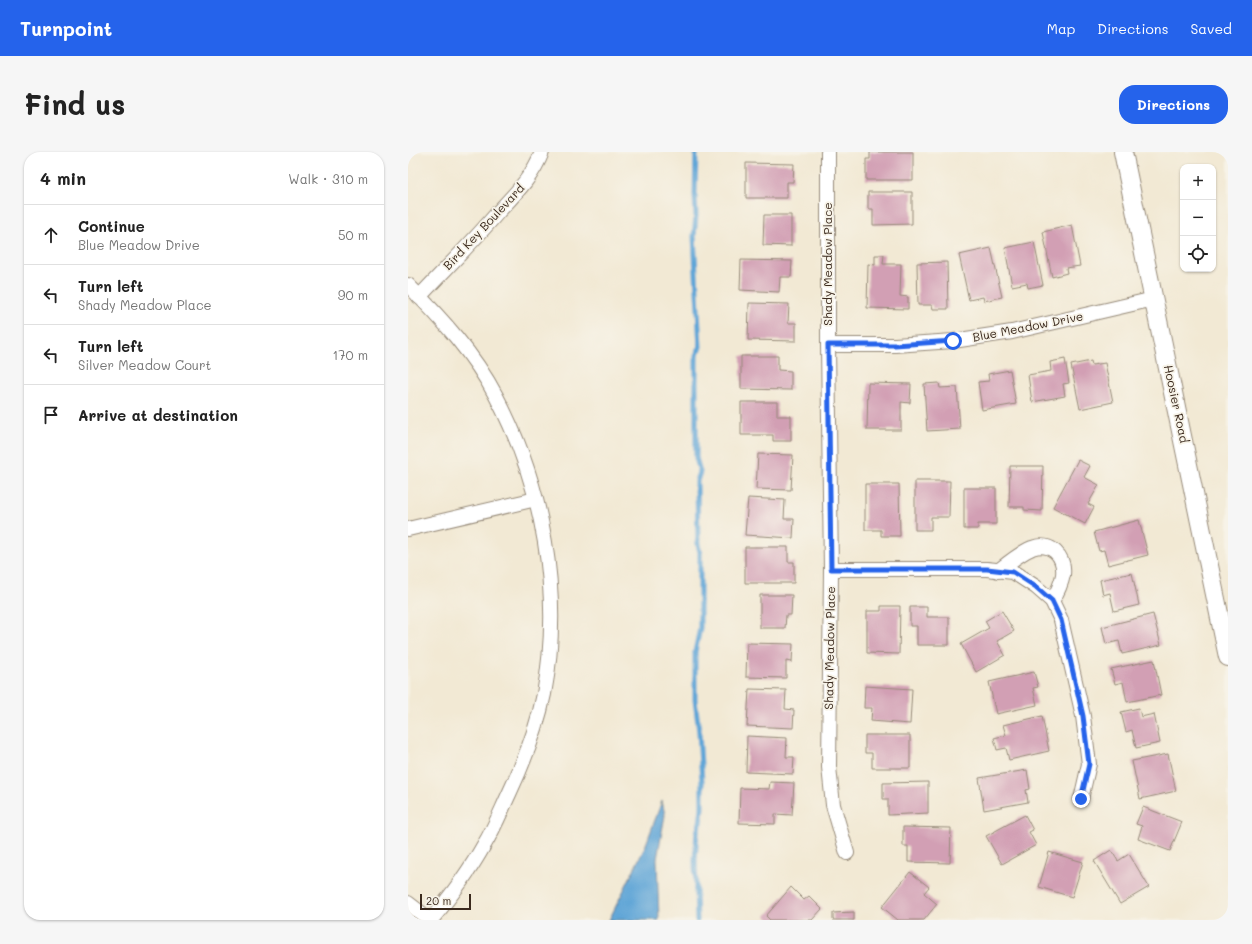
<!DOCTYPE html>
<html lang="en">
<head>
<meta charset="utf-8">
<style>
  :root { --surface:#fff; --page:#f6f6f6; --text:#222; --muted:#767676; --line:#e0e0e0; --accent:#2563eb }
  body { margin:0; font-family:Mali,sans-serif; background:var(--page); color:var(--text) }
  .controls { position:absolute; right:12px; top:12px; display:grid; overflow:hidden; border-radius:8px; box-shadow:0 1px 3px #0004 }
  .controls button { width:36px; height:36px; display:grid; place-items:center; padding:0; border:0; border-bottom:1px solid var(--line); background:var(--surface); color:var(--text); font:20px sans-serif }
  .scale { position:absolute; left:12px; bottom:10px; width:51px; box-sizing:border-box; padding-left:4px; border:2px solid #3b2a1e; border-top:0; font-size:11px; line-height:14px; white-space:nowrap; color:#3b2a1e; -webkit-text-stroke:3px #f7f3e8; paint-order:stroke }
  .stop { position:absolute; width:12px; height:12px; margin:-9px; border:3px solid #2563eb; border-radius:50%; background:#fff }
  .stop.end { background:#2563eb; border-color:#fff; box-shadow:0 1px 4px #0008 }
  .list { margin:0; padding:0; list-style:none }
  h2 { display:flex; justify-content:space-between; align-items:center; height:52px; margin:0; padding:0 16px; font-size:17px }
  h2 small { font-size:13px; font-weight:400; color:var(--muted) }
  .list li { display:grid; grid-template-columns:26px 1fr auto; gap:12px; align-items:center; box-sizing:border-box; height:60px; padding:0 16px; border-top:1px solid var(--line) }
  .list b { display:block; font-size:15px; white-space:nowrap }
  .list p { margin:0; font-size:13px; white-space:nowrap; color:var(--muted) }
  .list em { font-size:13px; font-style:normal; color:var(--muted) }
  .icon { flex:none; width:22px; height:22px; fill:none; stroke:currentColor; stroke-width:2; stroke-linecap:round; stroke-linejoin:round }
  .map { position:relative; flex:none; width:820px; height:768px; overflow:hidden; border-radius:16px }
  header { display:flex; align-items:center; gap:24px; box-sizing:border-box; height:56px; padding:0 20px; background:var(--accent); color:#fff }
  header strong { font-size:19px }
  nav { display:flex; gap:22px; margin-inline-start:auto; font-size:14px }
  .intro { display:flex; align-items:center; justify-content:space-between; box-sizing:border-box; height:96px; padding:0 24px }
  h1 { margin:0; font-size:28px }
  .button { padding:10px 18px; border-radius:16px; background:var(--accent); color:#fff; font-size:14px; font-weight:700 }
  main { display:flex; gap:24px; padding:0 24px }
  aside { flex:1; background:var(--surface); border-radius:16px; box-shadow:0 1px 3px #0004 }
  .map>svg:first-child { display:block }
  .water { fill:#61a6d7; stroke:#4e687a }
  .lines { fill:none; stroke-linecap:round; stroke-linejoin:round }
  .stream { stroke:#61a6d7; stroke-width:5 }
  .building { fill:#d29fb4 }
  .minor-casing { stroke:#968a79; stroke-width:16 }
  .tertiary-casing { stroke:#968a79; stroke-width:20 }
  .minor { stroke:#fff; stroke-width:14 }
  .tertiary { stroke:#fff; stroke-width:18 }
  .route { stroke:#2563eb; stroke-width:5 }
  .labels { text-anchor:middle; stroke-width:3.5; stroke-linejoin:round; paint-order:stroke }
  .street-label { font-size:12px; fill:#3b2a1e; stroke:#f7f3e8 }
</style>
</head>
<body>
<header>
<strong>Turnpoint</strong>
<nav><a>Map</a><a>Directions</a><a>Saved</a></nav>
</header>
<div class="intro"><h1>Find us</h1><a class="button">Directions</a></div>
<main>
<aside>
<h2>4 min<small>Walk · 310 m</small></h2>
<ul class="list">
<li><svg class="icon" aria-label="ahead" viewBox="0 0 24 24"><path d="M12 20V5M6 11l6-6 6 6"/></svg><div><b>Continue</b><p>Blue Meadow Drive</p></div><em>50 m</em></li>
<li><svg class="icon" aria-label="left" viewBox="0 0 24 24"><path d="M17 20v-9H6M10 6l-5 5 5 5"/></svg><div><b>Turn left</b><p>Shady Meadow Place</p></div><em>90 m</em></li>
<li><svg class="icon" aria-label="left" viewBox="0 0 24 24"><path d="M17 20v-9H6M10 6l-5 5 5 5"/></svg><div><b>Turn left</b><p>Silver Meadow Court</p></div><em>170 m</em></li>
<li><svg class="icon" aria-label="arrive" viewBox="0 0 24 24"><path d="M6 21V4h12l-3 4 3 4H6"/></svg><div><b>Arrive at destination</b></div></li>
</ul>
</aside>
<div class="map">
<svg width="820" height="768" viewBox="0 0 820 768">
  <rect width="100%" height="100%" fill="#f7f3e8"/>
  <filter id="ink" filterUnits="userSpaceOnUse"><feTurbulence type="fractalNoise" baseFrequency=".025" numOctaves="2"/><feDisplacementMap in="SourceGraphic" scale="8" xChannelSelector="R" yChannelSelector="G"/><feConvolveMatrix kernelMatrix="1 2 1 2 8 2 1 2 1" color-interpolation-filters="sRGB"/></filter>
  <filter id="wash" filterUnits="userSpaceOnUse"><feTurbulence type="fractalNoise" baseFrequency=".012" numOctaves="4" result="noise"/><feDisplacementMap in="SourceGraphic" scale="16" xChannelSelector="R" yChannelSelector="G"/><feGaussianBlur stdDeviation="0.9" result="paint"/><feColorMatrix in="noise" values="0 0 0 0 0 0 0 0 0 0 0 0 0 0 0 0 0 1.4 0 .05"/><feComposite in="paint" operator="in"/></filter>
  <g filter="url(#wash)">
    <rect width="100%" height="100%" fill="#f2e9d4"/>
    <path class="water" d="M254 649 257 663 249 707 251 768H201L237 695Z"/>
    <g class="lines">
      <path class="stream" d="M288 0 287 43 288 64 286 84 292 195 288 203V306L292 320 289 329 290 393 292 400V476L287 500V548L291 580 294 630V656L292 671 289 680 287 708 289 768"/>
    </g>
    <g id="blocks">
      <g class="building">
        <path d="M462 0H505V28H458V7H462Z"/>
        <path d="M338 11 386 12 385 30H379V46H338Z"/>
        <path d="M460 40H504V72L465 73V57H460Z"/>
        <path d="M356 63H383V94L355 93Z"/>
        <path d="M664 73 672 114 658 116 659 121 644 125 635 80Z"/>
        <path d="M626 90 635 133 620 136 619 131 604 134 597 96Z"/>
        <path d="M583 96 594 145 576 149 575 145 561 148 551 103Z"/>
        <path d="M467 103H476L475 112H493L492 144 500 145V157L459 156 460 112 467 113Z"/>
        <path d="M333 108 384 109 383 125H372L371 140 332 138Z"/>
        <path d="M539 110 540 157H525L524 153H510L509 111Z"/>
        <path d="M341 151 381 152 380 171H388V189L340 188Z"/>
        <path d="M333 204H370V218L383 219V238L333 237Z"/>
        <path d="M657 207 661 231 655 232 657 244 624 250 620 223 643 219 642 210Z"/>
        <path d="M683 209 684 213 697 211 705 250 672 257 663 213Z"/>
        <path d="M602 218 608 252 574 258 570 230 581 229 580 222Z"/>
        <path d="M460 231 503 232 502 251 493 250V278H459Z"/>
        <path d="M531 231 532 236 549 235 552 277 519 279 516 232Z"/>
        <path d="M333 250H369V264H383V289H365V283H333Z"/>
        <path d="M350 302 385 303 383 338 348 337Z"/>
        <path d="M670 308 682 314 676 325 691 333 680 352 686 355 677 372 645 355Z"/>
        <path d="M602 314H635L634 359 616 358V355H601Z"/>
        <path d="M507 329H542L541 365H523V378H507Z"/>
        <path d="M457 332H491L492 384H473V378H457Z"/>
        <path d="M556 336H588V372H570V377H556Z"/>
        <path d="M340 346 377 348 376 367H386L385 386 337 383Z"/>
        <path d="M731 368 740 403 700 413 696 398 691 399 686 380Z"/>
        <path d="M337 395H380V410H386V431H337Z"/>
        <path d="M724 421 731 453 706 459 702 441 695 443 692 428Z"/>
        <path d="M352 443H384L383 463H378L377 476H352Z"/>
        <path d="M473 454H492L491 502 459 501V459H473Z"/>
        <path d="M502 455H519V465H541V493H509V474H502Z"/>
        <path d="M594 459 606 479 589 489 597 503 568 520 553 492 581 476 577 469Z"/>
        <path d="M745 462 753 493 714 502 711 489 698 492 694 475Z"/>
        <path d="M339 491 385 492 384 510 378 509V526L338 525Z"/>
        <path d="M746 508 753 543 719 550 715 530 707 532 703 517Z"/>
        <path d="M626 520 630 535 625 536 629 553 588 562 581 530Z"/>
        <path d="M457 534 504 537 502 572 463 569 464 556H456Z"/>
        <path d="M341 537 378 538 377 557 386 558 385 576 339 574Z"/>
        <path d="M731 556 733 565 746 562 752 591 728 596 724 578 718 580 713 560Z"/>
        <path d="M634 564 641 599 601 608 598 596 589 598 586 586 598 583 595 573Z"/>
        <path d="M457 583H502V616H464V601H457Z"/>
        <path d="M339 584 379 586 378 605H386L385 622 338 620Z"/>
        <path d="M760 602 768 639 732 647 724 609Z"/>
        <path d="M619 618 622 637 618 638 620 650 576 658 571 626Z"/>
        <path d="M362 630 386 631 384 663 367 662V672L331 671 332 636 361 637Z"/>
        <path d="M520 630V661L480 663V647H475V631Z"/>
        <path d="M735 655 774 670 762 699 730 687 734 674 728 672Z"/>
        <path d="M617 663 625 678 621 680 628 693 594 712 578 684Z"/>
        <path d="M495 675 543 676 542 711 500 710V694H495Z"/>
        <path d="M703 698 710 709 721 702 741 735 712 752 686 709Z"/>
        <path d="M641 700 675 710 664 745 631 735Z"/>
        <path d="M502 720 521 735 516 741 529 752 516 768H490L474 755Z"/>
        <path d="M383 735 396 748 401 744 414 757 404 768H362L358 764Z"/>
        <path d="M446 760V768H425V761Z"/>
      </g>
    </g>
  </g>
  <g filter="url(#ink)">
    <use href="#blocks" fill-opacity="0" stroke="#968a79" stroke-width="1"/>
    <g class="lines">
      <defs>
        <g id="minor">
          <path d="M420 0V193L423 417 421 615 425 653 439 701"/>
          <path d="M0 133C33 166 66 202 88 244 135 333 155 442 136 542 129 577 116 610 101 642 93 659 86 677 76 693 61 720 43 744 23 768"/>
          <path d="M11 145C38 116 66 89 91 59 108 41 125 24 134 0"/>
          <path d="M420 193H487L545 189 604 180 746 147"/>
          <path d="M0 377 128 347"/>
          <path d="M423 417H579L605 420 628 435 644 449 653 468 675 564 681 612 673 647"/>
          <path d="M590 419C600 411 612 401 624 396 643 389 657 404 655 423 653 433 649 441 644 449"/>
          <path d="M0 751 22 768"/>
        </g>
        <path id="tertiary" d="M715 0 820 505"/>
      </defs>
      <use href="#minor" class="minor-casing"/>
      <use href="#tertiary" class="tertiary-casing"/>
      <use href="#minor" class="minor"/>
      <use href="#tertiary" class="tertiary"/>
    </g>
  </g>
  <g class="lines" filter="url(#ink)">
    <path class="route" d="M545 189 487 193H420L423 417H579L605 420 628 435 644 449 653 468 675 564 681 612 673 647"/>
  </g>
  <g class="labels">
    <g class="street-label">
      <text transform="translate(76 75) rotate(-47)" y="4">Bird Key Boulevard</text>
      <text transform="translate(420 112) rotate(-90)" y="4">Shady Meadow Place</text>
      <text transform="translate(620 175) rotate(-11)" y="4">Blue Meadow Drive</text>
      <text transform="translate(768 252) rotate(78)" y="4">Hoosier Road</text>
      <text transform="translate(422 496) rotate(-89)" y="4">Shady Meadow Place</text>
    </g>
  </g>
</svg>
<div class="controls">
<button>+</button>
<button>−</button>
<button><svg class="icon" aria-label="locate" viewBox="0 0 24 24"><circle cx="12" cy="12" r="6"/><path d="M12 2v4M12 18v4M2 12h4M18 12h4"/></svg></button>
</div>
<div class="scale">20 m</div>
<div class="stop" style="left:545px;top:189px"></div>
<div class="stop end" style="left:673px;top:647px"></div>
</div>
</main>
</body>
</html>
